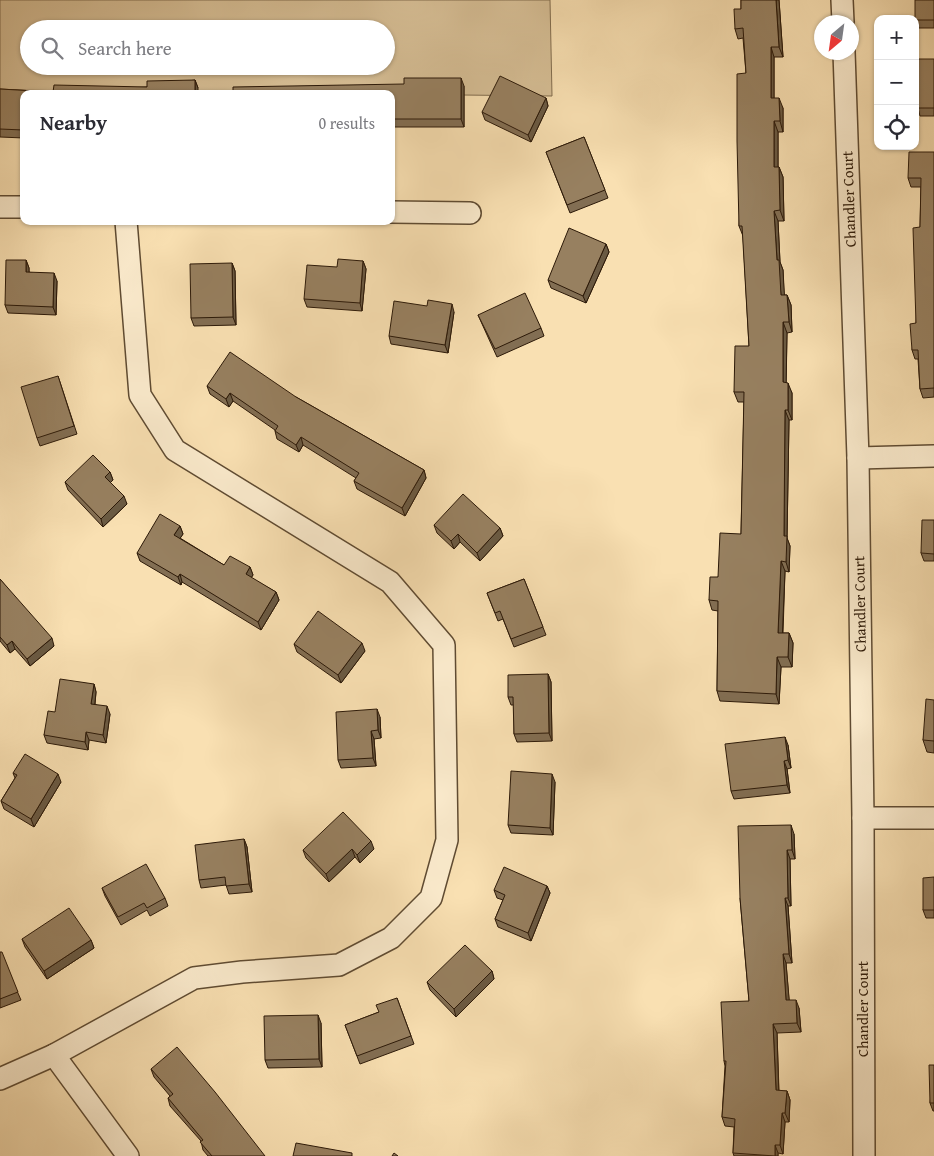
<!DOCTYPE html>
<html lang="en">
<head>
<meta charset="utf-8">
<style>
  :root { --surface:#fff; --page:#f7f7f7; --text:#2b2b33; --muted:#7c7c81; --line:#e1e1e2 }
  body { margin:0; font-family:"Gentium Book Plus",serif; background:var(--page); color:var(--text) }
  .controls { position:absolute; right:15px; top:15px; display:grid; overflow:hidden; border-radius:10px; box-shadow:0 1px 4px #0004 }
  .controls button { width:45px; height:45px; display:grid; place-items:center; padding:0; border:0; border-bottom:1px solid var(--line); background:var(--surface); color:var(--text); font:25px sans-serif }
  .compass { position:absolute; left:814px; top:15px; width:45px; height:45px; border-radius:50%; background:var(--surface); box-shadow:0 1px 4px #0004; rotate:209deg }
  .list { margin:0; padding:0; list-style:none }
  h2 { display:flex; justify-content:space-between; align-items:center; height:65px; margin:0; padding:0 20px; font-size:21px }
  h2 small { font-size:16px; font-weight:400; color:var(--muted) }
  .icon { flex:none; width:28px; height:28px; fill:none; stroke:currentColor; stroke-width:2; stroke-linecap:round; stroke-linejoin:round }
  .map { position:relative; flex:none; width:934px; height:1156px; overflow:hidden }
  .search { position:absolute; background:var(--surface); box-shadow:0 1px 4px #0004; left:20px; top:20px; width:375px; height:55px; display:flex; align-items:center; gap:12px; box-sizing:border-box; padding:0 18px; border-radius:28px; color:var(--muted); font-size:19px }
  .panel { position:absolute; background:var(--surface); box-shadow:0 1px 4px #0004; left:20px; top:90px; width:375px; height:135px; border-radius:10px }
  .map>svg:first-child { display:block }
  .green { fill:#d6be95; stroke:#816c4e; fill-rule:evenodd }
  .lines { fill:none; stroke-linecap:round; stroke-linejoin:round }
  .minor-casing { stroke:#5f4b32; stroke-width:24 }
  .minor { stroke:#fbebcd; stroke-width:21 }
  .wall { fill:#826e53; stroke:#2c1908 }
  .shaded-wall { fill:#6a5a43; stroke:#2c1908 }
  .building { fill:#978060; stroke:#2c1908 }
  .labels { text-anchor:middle; stroke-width:4; stroke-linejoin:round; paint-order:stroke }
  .street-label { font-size:15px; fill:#2c1908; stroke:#fbebcd }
</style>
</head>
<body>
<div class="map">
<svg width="934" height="1156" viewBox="0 0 934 1156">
  <rect width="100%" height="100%" fill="#f9e0b2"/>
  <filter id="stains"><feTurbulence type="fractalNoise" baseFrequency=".004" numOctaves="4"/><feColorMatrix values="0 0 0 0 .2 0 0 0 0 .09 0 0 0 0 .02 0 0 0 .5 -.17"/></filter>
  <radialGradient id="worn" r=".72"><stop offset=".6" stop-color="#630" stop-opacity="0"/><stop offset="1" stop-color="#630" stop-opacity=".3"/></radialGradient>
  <path class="green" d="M0 0H550L552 96 0 90ZM29 29H386V66H29Z"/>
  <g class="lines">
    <defs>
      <g id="minor">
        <path d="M842 0 843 22"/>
        <path d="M844 52 858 458 863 818 864 1156"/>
        <path d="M0 207H24"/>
        <path d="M391 212 470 213"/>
        <path d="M858 458 934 456"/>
        <path d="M863 818H934"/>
        <path d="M54 1055 128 1156"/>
        <path d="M0 1079 54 1055 194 978 242 972 339 965 391 938 431 898 447 840 444 645 390 582 175 450 140 395 126 221"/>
      </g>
    </defs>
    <use href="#minor" class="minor-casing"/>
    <use href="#minor" class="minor"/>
  </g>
  <g class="wall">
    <path d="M741 0H779L783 57H774V98L783 108V132H778V167H779L783 177 784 221H778L780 262 783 270 784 295H787L791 305 792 332 787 333 786 382 792 393V420H789L787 538 790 546 789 572 785 571 783 633H789L793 643 792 667H781L779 704 720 701 717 691 718 611 712 610 709 600 718 577 741 534 744 402H738L734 392 749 346 743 236 739 226 746 73 743 38 738 39 735 29 741 9Z"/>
    <path d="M934 0V28H918L915 19Z"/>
    <path d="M934 59V116H920L918 108Z"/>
    <path d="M195 80 198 88 24 94V138L0 137V89L53 92 147 87Z"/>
    <path d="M464 86V127H391V94Z"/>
    <path d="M546 98 548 106 531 142 485 120 482 112Z"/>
    <path d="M584 137 608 198 570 213 546 152Z"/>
    <path d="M934 152V397L923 398 920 389 918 359H915L912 350 916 323 920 227 921 187H911L908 178Z"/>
    <path d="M606 244 609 252 586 303 551 288 548 280Z"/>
    <path d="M26 260 29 268V272L57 281 56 315 8 313 5 305Z"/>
    <path d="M363 261 366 269 362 311 307 307 304 299 337 267Z"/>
    <path d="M232 263 235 271 236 325 194 326 191 318Z"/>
    <path d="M454 312 448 353 391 344 389 336Z"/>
    <path d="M478 315 541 328 544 336 497 357Z"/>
    <path d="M58 376 77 434 40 446 37 438Z"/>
    <path d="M207 386 296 397 424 470 426 478 405 516 357 489 354 481 356 478 303 445 299 452 277 439 275 431V430L233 401 229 407 210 394Z"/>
    <path d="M110 472 113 480 110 482 127 504 103 527 68 490 65 482Z"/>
    <path d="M934 520V561H924L921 553Z"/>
    <path d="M434 525 500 528 503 536 480 561 460 542 454 549 437 533Z"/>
    <path d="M180 526 183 534 180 538 224 565 250 567 253 575 251 578 276 592 279 600 261 630 182 582 181 585 140 561 137 553Z"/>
    <path d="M0 579 54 646 30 666 15 649 10 653 0 641Z"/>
    <path d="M524 579 546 635 514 647 503 619 498 621 487 593Z"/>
    <path d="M294 644 365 651 341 683 297 652Z"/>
    <path d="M548 674 551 682 552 741 517 742 514 734V705H511L508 697Z"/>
    <path d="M94 684 96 692 95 704 110 714 106 743 89 740 88 750 47 743 44 735 55 712Z"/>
    <path d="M934 700V753L927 752 923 740Z"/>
    <path d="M380 717 381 738 374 739 376 766 341 768 338 760Z"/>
    <path d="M788 745 791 768 787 769 790 793 734 799 731 791Z"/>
    <path d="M13 773 61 782 34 827 4 809 1 801 15 778Z"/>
    <path d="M555 782 553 835 511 833 508 825Z"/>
    <path d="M794 834 795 859H790L791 906H788L792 963H786L789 1000 799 1008 801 1032 777 1033 779 1091H787L790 1100 789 1122H785L783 1154 778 1153V1156H734L733 1153 734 1127 725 1126 722 1117 725 1066 724 1061 749 1001 740 898Z"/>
    <path d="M244 839 247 847 252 892 229 894 226 885 201 888 199 880Z"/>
    <path d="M374 849 360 863 355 857 329 882 306 858 303 850Z"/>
    <path d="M934 877V918H926L923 910Z"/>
    <path d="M547 886 550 893 531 941 498 927 495 919 503 900 497 898 494 890Z"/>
    <path d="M102 888 165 898 168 906 150 916 147 910 121 925 105 896Z"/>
    <path d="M22 939 91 940 94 948 47 979 25 947Z"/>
    <path d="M0 952 21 1000 0 1008Z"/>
    <path d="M492 971 494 979 456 1017 430 990 427 982Z"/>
    <path d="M397 998 414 1044 360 1064 345 1025 379 1012Z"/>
    <path d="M321 1023 322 1067 268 1068 265 1060Z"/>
    <path d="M934 1065V1111H933L930 1103Z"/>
    <path d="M151 1069 265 1156H208L203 1150 201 1141 170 1106 168 1098 170 1096 154 1077Z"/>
  </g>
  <g class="shaded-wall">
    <path d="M776 0H779L783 57 779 47Z"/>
    <path d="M771 47 774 57V108L771 98Z"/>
    <path d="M461 78 464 86V127L461 119Z"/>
    <path d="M195 80 198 88V94H195Z"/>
    <path d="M546 98 548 106 531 142 528 135Z"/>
    <path d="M779 98 783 108V132L780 121Z"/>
    <path d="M774 121 778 132V177L774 167Z"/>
    <path d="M779 167 783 177 784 221 780 210Z"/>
    <path d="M774 211 778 221 780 262 783 270 785 305 781 295 777 260Z"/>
    <path d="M606 244 609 252 586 303 583 296Z"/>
    <path d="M26 260 29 268V280L26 272Z"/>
    <path d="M363 261 366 269 362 311 360 303Z"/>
    <path d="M232 263 235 271 236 325 233 317Z"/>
    <path d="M54 273 57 281 56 315 53 307Z"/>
    <path d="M787 295 791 305 792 332 789 322Z"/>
    <path d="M452 304 454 312 448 353 445 345Z"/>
    <path d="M783 322 787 333 786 392 783 382Z"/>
    <path d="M788 383 792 393V420L788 410Z"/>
    <path d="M230 393 233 401 229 407 226 399Z"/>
    <path d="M785 410 789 420 787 538 790 546 789 572 786 562 784 536Z"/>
    <path d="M301 437 303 445 299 452 296 445Z"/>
    <path d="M424 470 426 478 405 516 402 508Z"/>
    <path d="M110 472 113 480 108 485 105 477Z"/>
    <path d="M124 496 127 504 103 527 101 519Z"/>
    <path d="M180 526 183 534 177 543 174 535Z"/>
    <path d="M500 528 503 536 480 561 477 553Z"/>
    <path d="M458 534 460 542 454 549 451 541Z"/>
    <path d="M781 561 785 571 782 643 778 633Z"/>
    <path d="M250 567 253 575 248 582 246 574Z"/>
    <path d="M180 574 182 582 181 585 178 577Z"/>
    <path d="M276 592 279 600 261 630 258 622Z"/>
    <path d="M789 633 793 643 792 667 788 657Z"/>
    <path d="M52 638 54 646 30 666 27 659Z"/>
    <path d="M12 641 15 649 10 653 7 645Z"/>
    <path d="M362 643 365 651 341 683 338 675Z"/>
    <path d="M777 657 781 667 779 704 776 694Z"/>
    <path d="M548 674 551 682 552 741 549 733Z"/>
    <path d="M94 684 96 692 94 712 91 704Z"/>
    <path d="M107 706 110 714 106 743 103 735Z"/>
    <path d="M377 709 380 717 381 738 378 730Z"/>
    <path d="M371 731 374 739 376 766 373 758Z"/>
    <path d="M86 732 89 740 88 750 85 742Z"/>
    <path d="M785 737 788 745 791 768 788 760Z"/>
    <path d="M784 761 787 769 790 793 787 785Z"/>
    <path d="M58 774 61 782 34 827 31 819Z"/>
    <path d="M552 774 555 782 553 835 550 828Z"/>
    <path d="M791 825 794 834 795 859 792 850Z"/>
    <path d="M244 839 247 847 252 892 249 884Z"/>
    <path d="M371 841 374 849 360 863 357 855Z"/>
    <path d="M352 849 355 857 329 882 326 874Z"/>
    <path d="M787 850 790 859 791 906 788 898Z"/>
    <path d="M547 886 550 893 531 941 528 933Z"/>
    <path d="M785 898 788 906 792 963 789 954Z"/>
    <path d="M91 940 94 948 47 979 44 971Z"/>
    <path d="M783 954 786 963 790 1009 786 1000Z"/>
    <path d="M492 971 494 979 456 1017 454 1009Z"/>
    <path d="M796 1000 799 1008 801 1032 797 1023Z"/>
    <path d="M318 1015 321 1023 322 1067 319 1059Z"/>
    <path d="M773 1024 777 1033 779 1099 776 1090Z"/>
    <path d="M787 1091 790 1100 789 1122 785 1113Z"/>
    <path d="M782 1113 785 1122 783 1154 780 1145Z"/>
    <path d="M775 1145 778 1153V1156H775Z"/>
  </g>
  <g class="building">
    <path d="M741 0H776L779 47H771V98H779L780 121H774V167H779L780 210 774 211 777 260H779L781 295H787L789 322H783V382L788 383V410H785L784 536H787L786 562 781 561 778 633H789L788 657H777L776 694 717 691 718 601 709 600 710 577H718L720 533 741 534 744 392H734L735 346H749L742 226H739L737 141V74L746 73 743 28 735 29 734 9H741Z"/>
    <rect x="915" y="0" width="19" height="20"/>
    <path d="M916 59H934V108H918Z"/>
    <path d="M500 76 546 98 528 135 482 112Z"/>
    <path d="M404 78H461V119H391V94H233V87L404 84Z"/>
    <path d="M195 80V94H24V128H23V130L0 129V89L53 92 54 85 147 87V81Z"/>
    <path d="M584 137 605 190 567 205 546 152Z"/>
    <path d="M909 152H934V388L920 389 918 350H912L910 324 916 323 913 228 920 227 921 178H908Z"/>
    <path d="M569 228 606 244 583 296 548 280Z"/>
    <path d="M338 259 363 261 360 303 304 299 307 265 337 267Z"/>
    <path d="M6 260H26V272L54 273 53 307 5 305Z"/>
    <path d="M232 263 233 317 191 318 190 264Z"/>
    <path d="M525 293 541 328 495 349 478 315Z"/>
    <path d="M428 300 452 304 445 345 389 336 394 301 427 306Z"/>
    <path d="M230 352 296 397 424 470 402 508 354 481 359 473 301 437 296 445 275 431 278 426 230 393 226 399 207 386Z"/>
    <path d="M58 376 74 426 37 438 21 387Z"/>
    <path d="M93 455 110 472 105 477 124 496 101 519 65 482Z"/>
    <path d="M463 494 500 528 477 553 458 534 451 541 434 525Z"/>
    <path d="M160 514 180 526 174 535 224 565 230 556 250 567 246 574 276 592 258 622 180 574 178 577 137 553Z"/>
    <path d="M922 520H934V554L921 553Z"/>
    <path d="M0 579 52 638 27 659 12 641 7 645 0 637Z"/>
    <path d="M524 579 543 627 511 639 500 611 495 613 487 593Z"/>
    <path d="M318 611 362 643 338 675 294 644Z"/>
    <path d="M548 674 549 733 514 734 513 697H508V675Z"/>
    <path d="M60 679 94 684 91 704 107 706 103 735 86 732 85 742 44 735 48 711 55 712Z"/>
    <path d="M926 699 934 700V741L923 740Z"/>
    <path d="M377 709 378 730 371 731 373 758 338 760 336 712Z"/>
    <path d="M785 737 788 760 784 761 787 785 731 791 725 744Z"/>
    <path d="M25 754 58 774 31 819 1 801 17 775 13 773Z"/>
    <path d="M511 771 552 774 550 828 508 825Z"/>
    <path d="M343 812 371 841 357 855 352 849 326 874 303 850Z"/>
    <path d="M791 825 792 850H787L788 898H785L789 954H783L786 1000H796L797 1023 773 1024 776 1090 787 1091 785 1113H782L780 1145H775V1156L733 1153 735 1119 722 1117 726 1061H724L721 1002 749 1001 740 898 738 826Z"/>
    <path d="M244 839 249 884 226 886 225 877 199 880 195 845Z"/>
    <path d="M146 864 165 898 147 908 144 903 118 917 102 888Z"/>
    <path d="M504 867 547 886 528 933 495 919 505 895 494 890Z"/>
    <path d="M934 877V910H923V878Z"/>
    <path d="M69 908 91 940 44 971 22 939Z"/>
    <path d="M465 945 492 971 454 1009 427 982Z"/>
    <path d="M0 952H2L18 992 0 999Z"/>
    <path d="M397 998 411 1036 357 1056 345 1025 379 1012 376 1005Z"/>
    <path d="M318 1015 319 1059 265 1060 264 1016Z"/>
    <path d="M177 1047 215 1092 265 1156H212L200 1142 203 1140 168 1098 173 1094 151 1069Z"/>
    <path d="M929 1065H934V1103H930Z"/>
    <path d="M296 1143 352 1153V1156H293Z"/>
    <path d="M394 1153 398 1156H392Z"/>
  </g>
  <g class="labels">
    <g class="street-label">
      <text transform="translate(849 199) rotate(-92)" y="5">Chandler Court</text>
      <text transform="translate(860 604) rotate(-91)" y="5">Chandler Court</text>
      <text transform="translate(863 1009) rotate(-90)" y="5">Chandler Court</text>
    </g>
  </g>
  <rect width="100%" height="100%" filter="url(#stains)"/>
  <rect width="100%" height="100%" fill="url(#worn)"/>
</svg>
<div class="controls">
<button>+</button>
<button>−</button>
<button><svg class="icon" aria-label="locate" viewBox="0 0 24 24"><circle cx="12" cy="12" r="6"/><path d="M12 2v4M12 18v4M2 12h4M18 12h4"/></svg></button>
</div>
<svg class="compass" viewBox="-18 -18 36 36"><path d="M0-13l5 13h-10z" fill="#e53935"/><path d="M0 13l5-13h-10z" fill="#7c7c81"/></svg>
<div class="search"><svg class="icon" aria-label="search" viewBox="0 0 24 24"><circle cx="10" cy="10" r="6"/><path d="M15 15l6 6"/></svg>Search here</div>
<section class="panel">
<h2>Nearby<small>0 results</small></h2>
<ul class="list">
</ul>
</section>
</div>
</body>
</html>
